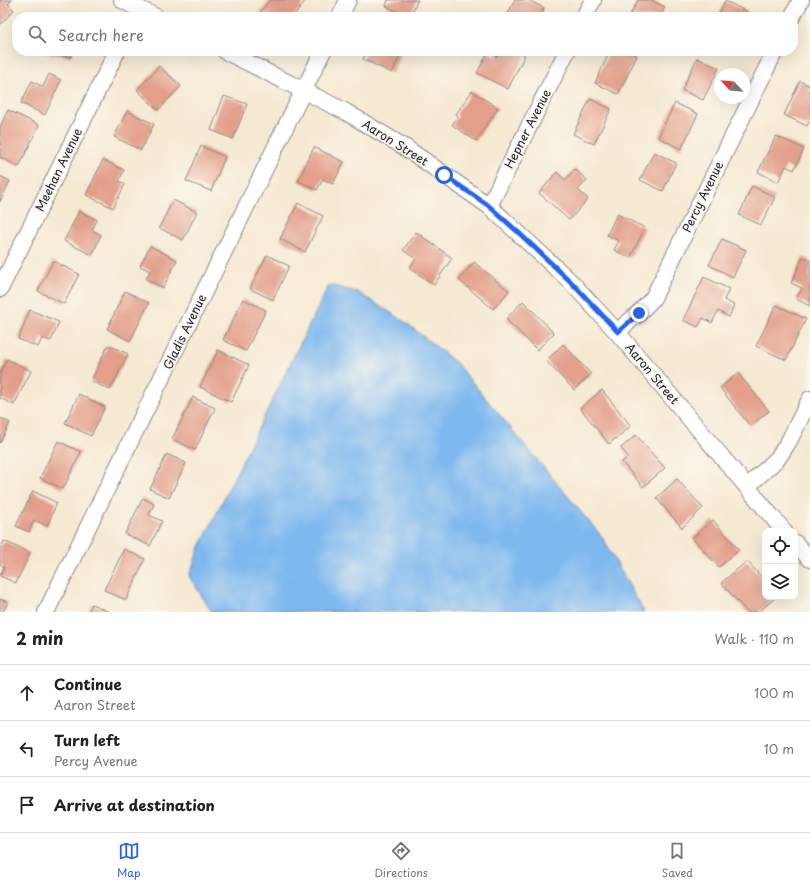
<!DOCTYPE html>
<html lang="en">
<head>
<meta charset="utf-8">
<style>
  :root { --surface:#fff; --page:#f2f2f2; --text:#222; --muted:#767676; --line:#e0e0e0; --accent:#2563eb }
  body { margin:0; font-family:"Playpen Sans",sans-serif; background:var(--page); color:var(--text) }
  .controls { position:absolute; right:12px; bottom:12px; display:grid; overflow:hidden; border-radius:8px; box-shadow:0 4px 16px #0002 }
  .controls button { width:36px; height:36px; display:grid; place-items:center; padding:0; border:0; border-bottom:1px solid var(--line); background:var(--surface); color:var(--text); font:20px sans-serif }
  .compass { position:absolute; left:714px; top:68px; width:36px; height:36px; border-radius:50%; background:var(--surface); box-shadow:0 4px 16px #0002; rotate:296deg }
  .stop { position:absolute; width:12px; height:12px; margin:-9px; border:3px solid #2563eb; border-radius:50%; background:#fff }
  .stop.end { background:#2563eb; border-color:#fff; box-shadow:0 1px 4px #0008 }
  .list { margin:0; padding:0; list-style:none }
  h2 { display:flex; justify-content:space-between; align-items:center; height:52px; margin:0; padding:0 16px; font-size:17px }
  h2 small { font-size:13px; font-weight:400; color:var(--muted) }
  .list li { display:grid; grid-template-columns:26px 1fr auto; gap:12px; align-items:center; box-sizing:border-box; height:56px; padding:0 16px; border-top:1px solid var(--line) }
  .list b { display:block; font-size:15px; white-space:nowrap }
  .list p { margin:0; font-size:13px; white-space:nowrap; color:var(--muted) }
  .list em { font-size:13px; font-style:normal; color:var(--muted) }
  .icon { flex:none; width:22px; height:22px; fill:none; stroke:currentColor; stroke-width:2; stroke-linecap:round; stroke-linejoin:round }
  .map { position:relative; flex:none; width:810px; height:612px; overflow:hidden }
  .search { position:absolute; background:var(--surface); box-shadow:0 4px 16px #0002; left:12px; right:12px; top:12px; height:44px; display:flex; align-items:center; gap:10px; box-sizing:border-box; padding:0 14px; border-radius:16px; color:var(--muted); font-size:15px }
  .sheet { height:220px; background:var(--surface) }
  nav { display:flex; justify-content:space-around; align-items:center; box-sizing:border-box; height:56px; border-top:1px solid var(--line); background:var(--surface); font-size:11px; color:var(--muted) }
  nav a { display:grid; justify-items:center; gap:2px }
  nav .on { color:var(--accent) }
  .map>svg:first-child { display:block }
  .water { fill:#7eb8ef; stroke:#506d95 }
  .building { fill:#e39f8a }
  .lines { fill:none; stroke-linecap:round; stroke-linejoin:round }
  .minor-casing { stroke:#8c8686; stroke-width:18 }
  .minor { stroke:#fff; stroke-width:16 }
  .route { stroke:#2563eb; stroke-width:5 }
  .labels { text-anchor:middle; stroke-width:3.5; stroke-linejoin:round; paint-order:stroke }
  .street-label { font-size:12px; fill:#22223b; stroke:#fbf7ec }
</style>
</head>
<body>
<div class="map">
<svg width="810" height="612" viewBox="0 0 810 612">
  <rect width="100%" height="100%" fill="#fbf7ec"/>
  <filter id="ink" filterUnits="userSpaceOnUse"><feTurbulence type="fractalNoise" baseFrequency=".025" numOctaves="2"/><feDisplacementMap in="SourceGraphic" scale="8" xChannelSelector="R" yChannelSelector="G"/><feConvolveMatrix kernelMatrix="1 2 1 2 8 2 1 2 1" color-interpolation-filters="sRGB"/></filter>
  <filter id="wash" filterUnits="userSpaceOnUse"><feTurbulence type="fractalNoise" baseFrequency=".012" numOctaves="4" result="noise"/><feDisplacementMap in="SourceGraphic" scale="16" xChannelSelector="R" yChannelSelector="G"/><feGaussianBlur stdDeviation="0.9" result="paint"/><feColorMatrix in="noise" values="0 0 0 0 0 0 0 0 0 0 0 0 0 0 0 0 0 1.4 0 .05"/><feComposite in="paint" operator="in"/></filter>
  <g filter="url(#wash)">
    <rect width="100%" height="100%" fill="#f5e9d2"/>
    <path class="water" d="M329 285 357 292 404 321 455 362 602 537 644 612H212L189 576 199 549Z"/>
    <g id="blocks">
      <g class="building">
        <path d="M0 0H12L8 4 14 10 0 25Z"/>
        <path d="M270 0H306L293 17H267L260 12Z"/>
        <path d="M388 0H418L409 17 386 6Z"/>
        <path d="M515 0H528L544 8 540 17H506Z"/>
        <path d="M638 0H651L665 7 660 17H629Z"/>
        <path d="M725 1 748 12 745 17H717Z"/>
        <path d="M42 51H72L71 57 42 53Z"/>
        <path d="M367 51H402L392 73 363 59Z"/>
        <path d="M500 51H518L525 55 508 89 477 73 488 52 497 57Z"/>
        <path d="M610 51H628L637 56 618 94 595 83Z"/>
        <path d="M697 58 719 68 703 100 682 90Z"/>
        <path d="M159 66 181 86 158 110 137 90Z"/>
        <path d="M49 74 61 80 45 115 21 103 32 81 43 87Z"/>
        <path d="M800 81 810 86V119L807 126 784 115Z"/>
        <path d="M472 91 498 108 476 141 452 125 458 116 456 114Z"/>
        <path d="M224 96 247 104 233 139 211 130Z"/>
        <path d="M590 99 611 109 594 144 573 134Z"/>
        <path d="M675 103 698 114 681 149 658 137Z"/>
        <path d="M8 110 39 125 19 167 0 157V127Z"/>
        <path d="M127 111 154 124 141 150 114 137Z"/>
        <path d="M776 136 804 149 794 170 786 166 778 182 758 172Z"/>
        <path d="M201 146 225 157 211 191 186 181Z"/>
        <path d="M314 147 344 162 333 184 323 179 317 190 298 181Z"/>
        <path d="M654 152 676 163 663 191 640 180Z"/>
        <path d="M103 160 124 170 119 181 125 184 113 208 86 195Z"/>
        <path d="M575 169 587 180 578 190 588 199 569 220 539 193 557 172 565 180Z"/>
        <path d="M0 176 10 181 0 202Z"/>
        <path d="M752 186 775 197 761 225 739 215Z"/>
        <path d="M173 200 197 212 183 240 159 228Z"/>
        <path d="M298 203 323 216 305 252 280 239Z"/>
        <path d="M79 211 97 220 92 230 101 235 92 255 64 241Z"/>
        <path d="M617 214 645 228 630 258 614 250 619 241 607 235Z"/>
        <path d="M416 232 452 258 434 285 410 268 416 259 403 250Z"/>
        <path d="M722 239 746 250 733 277 709 265Z"/>
        <path d="M150 246 177 260 163 288 146 279 150 271 140 266Z"/>
        <path d="M267 255 289 266 273 300 250 289Z"/>
        <path d="M803 257 810 260V306L796 299 802 288 791 283Z"/>
        <path d="M53 261 79 274 64 304 38 291Z"/>
        <path d="M474 262 509 291 493 309 459 280Z"/>
        <path d="M704 277 729 289 724 300 734 305 729 317 718 311 712 323 703 318 698 327 683 320Z"/>
        <path d="M125 291 149 303 130 341 107 329Z"/>
        <path d="M243 299 266 310 246 351 223 340Z"/>
        <path d="M523 301 554 333 537 350 506 319Z"/>
        <path d="M776 305 806 319 786 360 756 346Z"/>
        <path d="M30 310 59 322 51 341 42 338 38 347 18 339Z"/>
        <path d="M563 344 591 374 574 390 546 361Z"/>
        <path d="M108 345 128 354 110 390 91 381Z"/>
        <path d="M218 350 249 365 231 402 200 387Z"/>
        <path d="M7 359 31 371 14 405 0 398V374Z"/>
        <path d="M738 373 769 411 750 426 720 388Z"/>
        <path d="M602 390 631 426 609 444 580 408Z"/>
        <path d="M79 394 105 407 91 436 65 423Z"/>
        <path d="M193 397 215 408 195 450 172 439Z"/>
        <path d="M0 418 10 423 0 443Z"/>
        <path d="M636 435 665 468 643 487 622 462 628 457 621 448Z"/>
        <path d="M58 441 81 452 63 489 40 478Z"/>
        <path d="M167 454 186 463 169 498 150 489Z"/>
        <path d="M677 479 703 508 682 528 656 498Z"/>
        <path d="M33 491 57 503 47 526 34 520 29 532 16 526Z"/>
        <path d="M143 498 154 504 149 515 162 521 150 546 125 534Z"/>
        <path d="M713 520 739 550 719 567 692 538Z"/>
        <path d="M4 541 30 553 16 583 0 576 4 567 0 564V549Z"/>
        <path d="M124 549 145 559 126 600 104 590Z"/>
        <path d="M747 561 765 581V597H776L759 612H747L721 583Z"/>
        <path d="M0 599 8 602 3 612H0Z"/>
        <path d="M92 604 109 612H88Z"/>
      </g>
    </g>
  </g>
  <g filter="url(#ink)">
    <use href="#blocks" fill-opacity="0" stroke="#8c8686" stroke-width="1"/>
    <g class="lines">
      <defs>
        <g id="minor">
          <path d="M122 0 156 17"/>
          <path d="M340 17 348 0"/>
          <path d="M584 17 593 0"/>
          <path d="M792 17 801 0"/>
          <path d="M225 51 346 112 406 148 489 206 570 281 617 332 784 531"/>
          <path d="M489 206 567 51"/>
          <path d="M0 289 117 51"/>
          <path d="M617 332 639 313 653 298 775 51"/>
          <path d="M747 487 778 458 789 441 810 399"/>
          <path d="M795 543 810 559"/>
          <path d="M46 612 323 51"/>
        </g>
      </defs>
      <use href="#minor" class="minor-casing"/>
      <use href="#minor" class="minor"/>
    </g>
  </g>
  <g class="lines" filter="url(#ink)">
    <path class="route" d="M444 175 489 206 519 233 570 281 618 332 639 313"/>
  </g>
  <g class="labels">
    <g class="street-label">
      <text transform="translate(528 129) rotate(-63)" y="4">Hepner Avenue</text>
      <text transform="translate(395 143) rotate(32)" y="4">Aaron Street</text>
      <text transform="translate(59 170) rotate(-64)" y="4">Meehan Avenue</text>
      <text transform="translate(703 197) rotate(-64)" y="4">Percy Avenue</text>
      <text transform="translate(185 332) rotate(-64)" y="4">Gladis Avenue</text>
      <text transform="translate(652 374) rotate(50)" y="4">Aaron Street</text>
    </g>
  </g>
</svg>
<div class="controls">
<button><svg class="icon" aria-label="locate" viewBox="0 0 24 24"><circle cx="12" cy="12" r="6"/><path d="M12 2v4M12 18v4M2 12h4M18 12h4"/></svg></button>
<button><svg class="icon" aria-label="layers" viewBox="0 0 24 24"><path d="M12 4l9 5-9 5-9-5zM3 14l9 5 9-5"/></svg></button>
</div>
<svg class="compass" viewBox="-18 -18 36 36"><path d="M0-13l5 13h-10z" fill="#e53935"/><path d="M0 13l5-13h-10z" fill="#767676"/></svg>
<div class="stop" style="left:444px;top:175px"></div>
<div class="stop end" style="left:639px;top:313px"></div>
<div class="search"><svg class="icon" aria-label="search" viewBox="0 0 24 24"><circle cx="10" cy="10" r="6"/><path d="M15 15l6 6"/></svg>Search here</div>
</div>
<section class="sheet">
<h2>2 min<small>Walk · 110 m</small></h2>
<ul class="list">
<li><svg class="icon" aria-label="ahead" viewBox="0 0 24 24"><path d="M12 20V5M6 11l6-6 6 6"/></svg><div><b>Continue</b><p>Aaron Street</p></div><em>100 m</em></li>
<li><svg class="icon" aria-label="left" viewBox="0 0 24 24"><path d="M17 20v-9H6M10 6l-5 5 5 5"/></svg><div><b>Turn left</b><p>Percy Avenue</p></div><em>10 m</em></li>
<li><svg class="icon" aria-label="arrive" viewBox="0 0 24 24"><path d="M6 21V4h12l-3 4 3 4H6"/></svg><div><b>Arrive at destination</b></div></li>
</ul>
</section>
<nav>
<a class="on"><svg class="icon" aria-label="map" viewBox="0 0 24 24"><path d="M3 6l6-2 6 2 6-2v14l-6 2-6-2-6 2zM9 4v14M15 6v14"/></svg>Map</a>
<a><svg class="icon" aria-label="directions" viewBox="0 0 24 24"><path d="M12 3l9 9-9 9-9-9zM9 14v-3h6M13 9l2 2-2 2"/></svg>Directions</a>
<a><svg class="icon" aria-label="saved" viewBox="0 0 24 24"><path d="M7 4h10v16l-5-4-5 4z"/></svg>Saved</a>
</nav>
</body>
</html>
